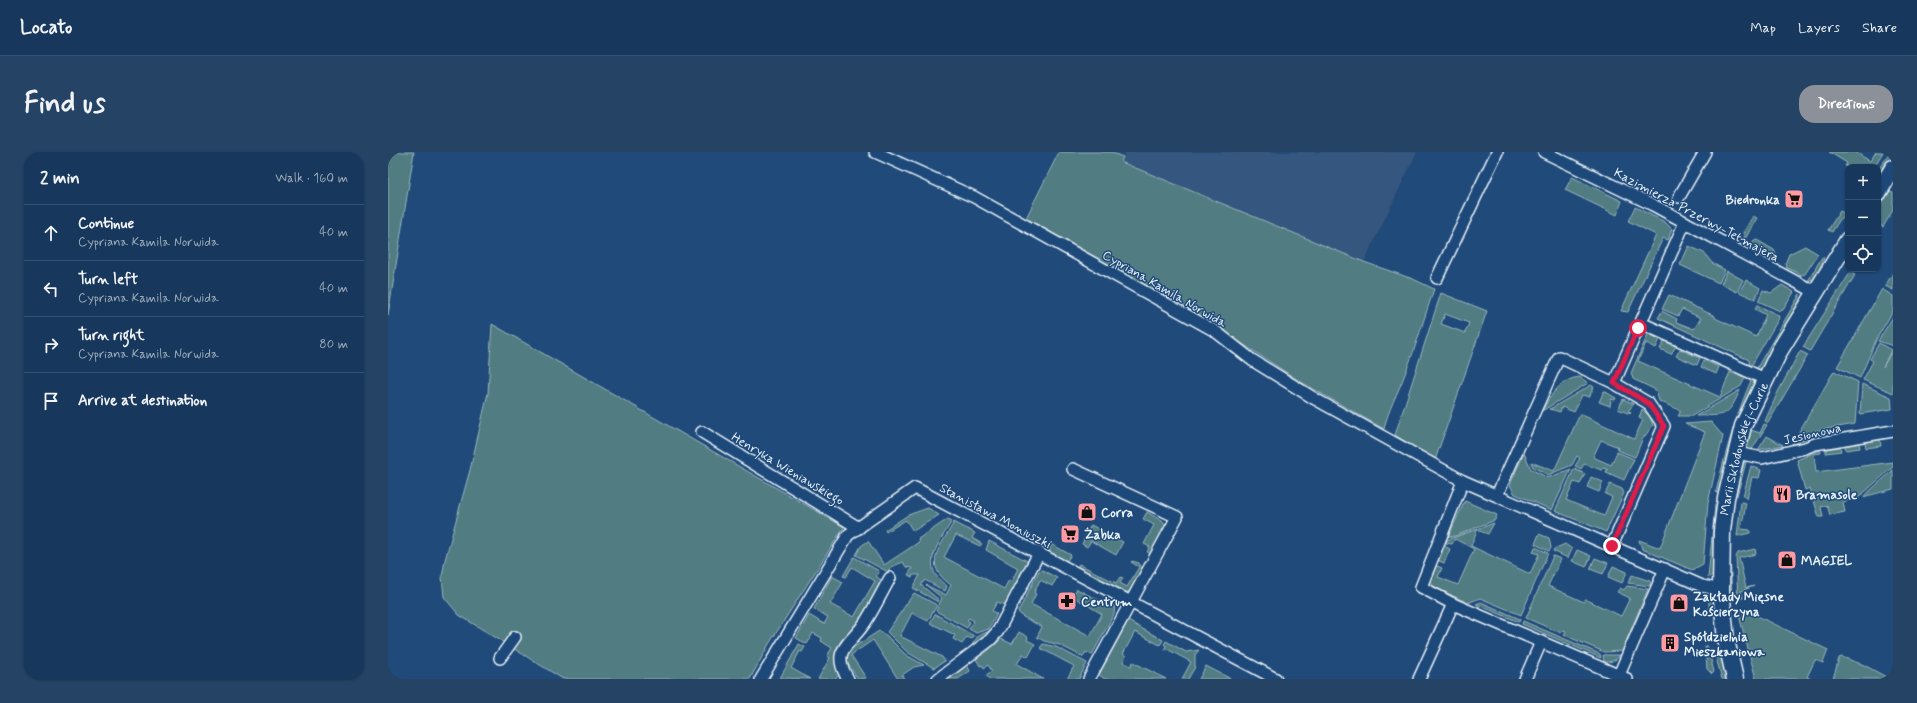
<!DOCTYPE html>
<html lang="en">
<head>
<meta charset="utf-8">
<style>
  :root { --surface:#17385c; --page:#244365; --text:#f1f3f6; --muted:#9eacbb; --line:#365272; --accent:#8c9099 }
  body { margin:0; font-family:Mynerve,sans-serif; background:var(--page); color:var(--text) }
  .controls { position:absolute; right:12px; top:12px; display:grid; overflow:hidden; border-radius:8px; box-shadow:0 1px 3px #0004 }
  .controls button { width:36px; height:36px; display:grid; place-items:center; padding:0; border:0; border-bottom:1px solid var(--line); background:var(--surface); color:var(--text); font:20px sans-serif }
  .stop { position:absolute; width:12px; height:12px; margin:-9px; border:3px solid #e11d48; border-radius:50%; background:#fff }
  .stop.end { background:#e11d48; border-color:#fff; box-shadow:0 1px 4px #0008 }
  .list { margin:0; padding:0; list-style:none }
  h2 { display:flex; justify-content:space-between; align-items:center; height:52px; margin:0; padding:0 16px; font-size:17px }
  h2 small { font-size:13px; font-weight:400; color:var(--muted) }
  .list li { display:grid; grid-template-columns:26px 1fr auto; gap:12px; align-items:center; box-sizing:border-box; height:56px; padding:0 16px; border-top:1px solid var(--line) }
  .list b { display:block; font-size:15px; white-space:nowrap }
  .list p { margin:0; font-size:13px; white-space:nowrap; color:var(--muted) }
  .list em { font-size:13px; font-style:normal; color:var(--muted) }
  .icon { flex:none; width:22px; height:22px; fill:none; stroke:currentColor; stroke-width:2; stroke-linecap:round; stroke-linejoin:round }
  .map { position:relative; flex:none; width:1505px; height:527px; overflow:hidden; border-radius:16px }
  header { display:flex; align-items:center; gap:24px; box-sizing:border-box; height:56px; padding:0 20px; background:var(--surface); border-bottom:1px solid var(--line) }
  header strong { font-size:19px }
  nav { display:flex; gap:22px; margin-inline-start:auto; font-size:14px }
  .intro { display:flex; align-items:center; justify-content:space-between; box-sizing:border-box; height:96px; padding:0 24px }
  h1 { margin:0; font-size:28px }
  .button { padding:10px 18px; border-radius:16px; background:var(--accent); color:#fff; font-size:14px; font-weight:700 }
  main { display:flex; gap:24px; padding:0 24px }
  aside { flex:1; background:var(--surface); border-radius:16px; box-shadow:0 1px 3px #0004 }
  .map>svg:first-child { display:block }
  .built { fill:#35577e }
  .green { fill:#517b82; stroke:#9cb6bd; fill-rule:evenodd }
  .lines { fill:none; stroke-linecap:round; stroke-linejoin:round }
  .street-casing { stroke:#e8f1f8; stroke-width:14 }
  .secondary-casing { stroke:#e8f1f8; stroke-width:19 }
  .street { stroke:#1f4a7a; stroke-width:11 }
  .secondary { stroke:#1f4a7a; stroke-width:16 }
  .route { stroke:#e11d48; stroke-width:5 }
  .labels { text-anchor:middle; stroke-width:3; stroke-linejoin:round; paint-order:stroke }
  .poi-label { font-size:13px; font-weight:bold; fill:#e8f1f8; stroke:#1f4a7a; text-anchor:start }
  .street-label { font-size:13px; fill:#e8f1f8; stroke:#1f4a7a }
</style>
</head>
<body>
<header>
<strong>Locato</strong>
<nav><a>Map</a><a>Layers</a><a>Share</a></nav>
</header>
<div class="intro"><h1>Find us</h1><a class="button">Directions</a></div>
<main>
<aside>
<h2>2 min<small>Walk · 160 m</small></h2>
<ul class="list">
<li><svg class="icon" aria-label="ahead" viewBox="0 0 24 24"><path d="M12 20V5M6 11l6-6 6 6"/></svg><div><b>Continue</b><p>Cypriana Kamila Norwida</p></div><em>40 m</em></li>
<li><svg class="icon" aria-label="left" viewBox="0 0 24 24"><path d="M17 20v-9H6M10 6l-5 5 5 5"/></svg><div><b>Turn left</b><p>Cypriana Kamila Norwida</p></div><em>40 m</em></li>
<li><svg class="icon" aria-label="right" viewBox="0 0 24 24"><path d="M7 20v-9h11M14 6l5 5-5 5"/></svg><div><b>Turn right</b><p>Cypriana Kamila Norwida</p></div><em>80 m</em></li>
<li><svg class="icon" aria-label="arrive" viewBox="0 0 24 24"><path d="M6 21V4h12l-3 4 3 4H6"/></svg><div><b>Arrive at destination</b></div></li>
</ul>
</aside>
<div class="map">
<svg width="1505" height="527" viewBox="0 0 1505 527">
  <rect width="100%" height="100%" fill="#1f4a7a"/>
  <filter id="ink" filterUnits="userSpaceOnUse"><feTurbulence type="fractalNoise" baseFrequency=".025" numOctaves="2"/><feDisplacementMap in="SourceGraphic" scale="8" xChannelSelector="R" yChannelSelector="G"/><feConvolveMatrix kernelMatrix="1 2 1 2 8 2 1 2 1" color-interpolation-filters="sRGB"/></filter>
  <g filter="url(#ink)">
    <path class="built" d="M737 0H1029L976 110 733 10Z"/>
    <g class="green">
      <path d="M0 0H26L0 163Z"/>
      <path d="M671 0H722L735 5 733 10 976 110 1025 127 1046 137C1036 166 1028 195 1017 222 1010 241 1000 258 996 277L913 230 809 162 638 66Z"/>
      <path d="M1441 0H1467L1482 9 1488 0H1495L1486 15H1460L1457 14 1459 11Z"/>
      <path d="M1502 0H1505V6L1490 29V18Z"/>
      <path d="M1184 25 1234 49 1229 63 1177 38Z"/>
      <path d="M1502 39 1505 40V58L1495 75 1490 72C1490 61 1488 43 1502 39Z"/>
      <path d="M1247 55 1277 70 1284 77 1280 88 1275 86 1240 160 1233 159 1268 83 1240 69Z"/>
      <path d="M1452 59 1456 61 1444 80 1440 78Z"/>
      <path d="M1365 64 1369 66 1357 87 1355 81Z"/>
      <path d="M1369 88 1386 98 1388 102 1385 108 1362 96 1364 90Z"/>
      <path d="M1301 94 1316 101 1324 111 1337 118 1331 131 1292 113Z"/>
      <path d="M1417 94 1430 102 1417 122 1414 123 1399 116 1397 112 1401 102Z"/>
      <path d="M1434 105 1436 106 1428 126 1420 129Z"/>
      <path d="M1339 119 1355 128 1349 140 1333 132Z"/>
      <path d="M1462 121 1467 123 1422 199 1415 195Z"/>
      <path d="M1505 121V138L1497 134Z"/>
      <path d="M1358 128 1372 136 1367 147 1351 140Z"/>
      <path d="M1394 133 1406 140 1395 158 1392 159 1370 149 1375 138 1383 141Z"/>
      <path d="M1494 137 1505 144V159L1489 186 1472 226 1449 215Z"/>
      <path d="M1053 141 1099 159 1047 308 1007 283ZM1057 162 1081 171 1077 181 1053 172Z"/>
      <path d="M1412 142 1411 153 1373 218 1367 219Z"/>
      <path d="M1281 143 1327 164V166L1368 185 1378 163 1367 157 1369 153 1390 163 1391 166 1362 216 1361 208 1270 166 1274 159 1289 167 1288 170 1306 177 1313 166 1294 157 1290 164 1274 157Z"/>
      <path d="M1505 165V194L1490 189Z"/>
      <path d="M104 172 456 375 381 492 362 527H175L71 463 56 445 54 425 57 408 82 318 100 241Z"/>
      <path d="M1260 182 1272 187 1268 196 1258 191 1250 209 1332 245 1342 220 1357 226 1353 234 1304 264H1290L1293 259 1271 249 1268 238 1245 227 1243 221Z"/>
      <path d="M1276 189 1288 194 1283 202 1272 197Z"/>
      <path d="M1491 191 1503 198 1495 215 1505 197V241L1475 228 1485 209 1482 207Z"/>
      <path d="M1292 197 1312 206 1309 213 1288 204Z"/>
      <path d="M1412 199 1420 203 1380 271 1377 269 1390 240Z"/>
      <path d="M1316 208 1331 215 1328 222 1313 215Z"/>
      <path d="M1446 219 1470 230 1467 272 1427 279 1425 284 1404 292Z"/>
      <path d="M1192 225 1200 231 1154 259C1163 243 1172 227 1192 225Z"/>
      <path d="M1364 226 1367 229 1366 233 1355 258 1331 341 1330 342 1328 340C1337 301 1348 263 1364 226Z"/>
      <path d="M1474 232 1503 245 1504 257 1472 262Z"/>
      <path d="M1203 233 1206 235 1201 245 1194 243 1186 260 1174 255 1172 260 1162 257Z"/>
      <path d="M1352 238C1340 266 1337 263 1308 264Z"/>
      <path d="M1216 239 1228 246 1227 248 1223 247 1222 254 1211 250Z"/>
      <path d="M1235 247 1246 252 1240 259 1243 260 1242 262 1230 257Z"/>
      <path d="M1254 257 1262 265 1265 273 1254 288 1247 305 1229 298 1230 295 1213 288 1205 305 1223 313 1229 300 1246 307 1236 328 1218 320 1219 317 1215 316 1214 318 1196 312 1193 317 1187 314 1192 306 1189 304 1184 313 1160 323 1145 315 1143 310 1166 319 1192 262 1246 287 1255 268 1251 266Z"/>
      <path d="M1323 270 1335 284 1320 351 1315 412 1304 418 1254 397 1251 388 1272 396 1317 280 1297 272Z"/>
      <path d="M1376 272 1379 273 1363 299 1358 294 1359 283 1363 278 1372 281Z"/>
      <path d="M1379 284 1395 293 1370 298Z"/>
      <path d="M1492 287 1493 294 1478 296 1477 290Z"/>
      <path d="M1471 291 1472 296 1458 298 1457 294Z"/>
      <path d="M1452 295 1453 299 1438 301V297Z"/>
      <path d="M1432 298 1433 301 1426 302 1428 320 1505 310V315L1470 346 1455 350 1457 360 1442 363 1439 353 1433 355 1435 365H1431L1422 336 1417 338 1409 308Z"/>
      <path d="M1136 301 1143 317 1160 326 1183 317 1164 358 1127 342 1122 333Z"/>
      <path d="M1356 310H1358L1349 344 1347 343 1353 312Z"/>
      <path d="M1363 314 1373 318 1371 326 1364 325 1359 347 1355 344Z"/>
      <path d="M1186 317 1197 322 1192 332 1186 330 1178 348 1216 364 1224 345 1217 342 1222 332 1234 337 1236 341 1218 380 1167 359Z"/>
      <path d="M1505 318V337L1475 345Z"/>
      <path d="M1203 325 1215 330 1211 340 1199 335Z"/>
      <path d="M1077 349 1109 363 1107 368 1067 384 1060 385Z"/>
      <path d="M1353 350 1358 351 1353 377 1362 378V381L1349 384Z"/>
      <path d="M1327 353H1330L1326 421 1320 426Z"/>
      <path d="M540 356 551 363 525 379 518 368 498 380 497 378 520 363Z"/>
      <path d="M759 360 774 369 778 374 764 402 759 400 762 395 756 392 766 373 755 367Z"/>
      <path d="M560 367 564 369C551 391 530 415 559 434L557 439 537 428 533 433 551 448 550 450 525 436 532 423H525L524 425 520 423 524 416 518 415 515 410 503 415 500 420 468 403 473 394 480 389 496 413 531 390 530 387Z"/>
      <path d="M566 370 587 381 584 386 594 392 592 394 568 383 556 405 616 437 621 428 624 429 630 416 598 398 601 389 639 409 642 413 623 447 621 446 617 453 609 450 604 459 609 462 601 477 588 481 581 477 586 469 581 466 579 468 582 470 579 476 548 459 554 446 538 433 558 443 563 433C533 412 553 395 566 370Z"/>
      <path d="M1106 371 1100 382 1089 378 1083 394 1142 422 1151 402 1145 400 1147 395 1160 401 1133 463 1092 446 1080 451 1045 434C1041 425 1043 421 1047 413L1054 416 1050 425 1070 433 1086 397 1067 387 1064 392 1058 391 1059 388Z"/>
      <path d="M703 373 735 390 728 403 703 389 699 395 694 392Z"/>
      <path d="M1151 382 1161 386 1163 396 1161 399 1147 392Z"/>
      <path d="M663 392 683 403 678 410 661 401Z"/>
      <path d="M1177 392 1184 397 1180 406 1165 399 1166 397Z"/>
      <path d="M1056 394 1062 397 1056 411 1049 408Z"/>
      <path d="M1367 397 1368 402 1351 406 1358 436 1366 434 1353 439 1355 446 1350 447 1348 405 1350 401Z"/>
      <path d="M1189 398 1203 404 1198 415 1184 409Z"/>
      <path d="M1342 402 1344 446 1341 441 1339 406Z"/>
      <path d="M1165 404 1173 407 1160 434 1196 450 1197 447 1233 464 1242 446 1229 440 1232 436 1236 438 1239 434 1260 437 1234 499 1216 500 1176 483 1178 479 1176 478 1173 481 1138 466Z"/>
      <path d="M466 405 491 419 488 424 494 429 472 470 456 486 451 495 449 517 452 523 446 527H430L442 506 439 504 444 496 433 489 434 486 425 481 419 492 408 486 421 463 436 472 440 465 426 457 444 424 455 430 442 452 466 465 487 429 464 415 458 425 455 424Z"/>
      <path d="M1207 406 1220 411 1215 422 1202 417Z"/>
      <path d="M744 409 751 411 755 418 743 439 735 441 689 416 691 412 728 431 732 425 735 426 732 431 739 435 751 415 743 410Z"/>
      <path d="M1225 414 1239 420 1234 431 1220 425Z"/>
      <path d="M654 418 669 426 664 434 652 428 646 441 648 442 643 452 702 484 714 462 684 444 689 437 712 449 718 447 727 453 726 462 704 503 698 500 695 505 672 493 656 489 649 485 654 475 635 465 630 460 651 419Z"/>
      <path d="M1244 423 1262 429 1263 432 1261 434 1240 431Z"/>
      <path d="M526 441 549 453 540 469 524 461 512 484 554 505 557 509 546 516 519 500 499 480Z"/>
      <path d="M1321 441C1327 444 1327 449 1327 455L1324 458H1321Z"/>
      <path d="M1093 450 1132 467 1131 470 1088 452Z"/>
      <path d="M1355 457 1440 498 1435 511 1427 508 1419 525 1423 527H1368L1350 460Z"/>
      <path d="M547 462 586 484 584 487 579 485 574 492 565 487 567 483 542 471Z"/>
      <path d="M740 469 775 488 772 493 747 480 735 502 738 504 735 510 743 514 745 510 778 527H717L711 523Z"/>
      <path d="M1135 469 1212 502 1213 506 1134 472Z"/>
      <path d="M606 477 585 496H582L590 484Z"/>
      <path d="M491 479 499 484 518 503 536 513 526 515 514 523 516 527H510L485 488 463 503 478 526 470 527 458 509 460 499Z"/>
      <path d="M631 480 640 485 639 488 647 492 640 505 635 502 629 512 655 527H601L598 523 604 519 600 513 596 516 594 513 592 514 588 507 600 499 613 487 624 492Z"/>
      <path d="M778 489 798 500 811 498 807 503V515L800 527H794L803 510 779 497 776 498 778 494 776 492Z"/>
      <path d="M411 492 417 495 414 500 412 499 403 516 422 527 392 526Z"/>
      <path d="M655 492 668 495 699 511 691 527H679L686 514 652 496Z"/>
      <path d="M1317 494H1319L1320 496 1326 520 1324 522 1319 517Z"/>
      <path d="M1332 500 1334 501 1341 527H1334L1327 502Z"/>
      <path d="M1215 503H1232C1228 509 1223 510 1216 510Z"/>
      <path d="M1454 505 1476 513 1502 527H1445L1451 506Z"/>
      <path d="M579 513 582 519 570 527H561Z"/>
      <path d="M818 514 843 527H811Z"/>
    </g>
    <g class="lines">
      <defs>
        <g id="street">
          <path d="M487 0 586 45 827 179 864 208 927 247 1075 329 1314 434 1333 438"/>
          <path d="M1156 0 1265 53 1427 140"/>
          <path d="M1291 45 1317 0"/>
          <path d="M1049 126 1109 0"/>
          <path d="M1253 171 1377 227"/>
          <path d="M1226 231 1297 70"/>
          <path d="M314 280 471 376"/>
          <path d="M1349 301 1374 306 1417 296 1427 292 1505 279"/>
          <path d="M685 317 789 365 701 527"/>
          <path d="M1075 329 1033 435 1065 452 1239 527"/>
          <path d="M1109 343 1171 205 1226 231 1260 251 1276 274 1224 394"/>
          <path d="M112 506 127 485"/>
          <path d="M1231 523 1277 417"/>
          <path d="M373 527 460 383 527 336 888 527"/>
          <path d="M460 527C441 497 464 492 478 469 487 455 494 440 502 426"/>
          <path d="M550 527 602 488 610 479 651 401"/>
          <path d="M1031 527 1065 452"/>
          <path d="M1137 527 1153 490"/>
        </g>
        <g id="secondary">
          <path d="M1490 41 1505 16"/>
          <path id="s1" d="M1347 527 1338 488 1333 438 1334 379 1338 346 1355 274 1392 198 1460 88"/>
        </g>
      </defs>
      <use href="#street" class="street-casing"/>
      <use href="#secondary" class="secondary-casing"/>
      <use href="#street" class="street"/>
      <use href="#secondary" class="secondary"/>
    </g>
  </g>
  <g class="lines" filter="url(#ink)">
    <path class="route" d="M1224 394 1276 274 1260 251 1226 231 1250 176"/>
  </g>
  <defs>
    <symbol id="supermarket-square" viewBox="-11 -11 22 22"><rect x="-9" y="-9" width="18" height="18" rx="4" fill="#ff9aa2" stroke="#1f4a7a"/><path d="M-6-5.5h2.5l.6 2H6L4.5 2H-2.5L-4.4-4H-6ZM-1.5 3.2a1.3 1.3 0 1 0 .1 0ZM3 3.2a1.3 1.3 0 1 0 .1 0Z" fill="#111"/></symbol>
    <symbol id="restaurant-square" viewBox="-11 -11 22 22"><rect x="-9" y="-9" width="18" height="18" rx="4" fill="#ff9aa2" stroke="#1f4a7a"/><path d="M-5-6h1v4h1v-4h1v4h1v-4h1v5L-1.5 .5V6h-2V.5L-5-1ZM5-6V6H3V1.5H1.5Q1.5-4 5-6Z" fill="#111"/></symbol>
    <symbol id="shop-square" viewBox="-11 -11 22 22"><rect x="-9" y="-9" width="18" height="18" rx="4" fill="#ff9aa2" stroke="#1f4a7a"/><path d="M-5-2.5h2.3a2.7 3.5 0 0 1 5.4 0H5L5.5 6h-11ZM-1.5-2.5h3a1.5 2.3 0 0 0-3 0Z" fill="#111"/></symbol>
    <symbol id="pharmacy-square" viewBox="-11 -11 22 22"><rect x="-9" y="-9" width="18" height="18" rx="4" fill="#ff9aa2" stroke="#1f4a7a"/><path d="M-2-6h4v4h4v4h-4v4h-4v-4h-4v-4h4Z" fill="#111"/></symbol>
    <symbol id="building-square" viewBox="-11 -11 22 22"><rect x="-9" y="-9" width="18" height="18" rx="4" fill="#ff9aa2" stroke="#1f4a7a"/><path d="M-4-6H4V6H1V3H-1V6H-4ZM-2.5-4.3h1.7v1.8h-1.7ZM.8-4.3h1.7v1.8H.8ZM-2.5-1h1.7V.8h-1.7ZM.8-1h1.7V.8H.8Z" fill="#111"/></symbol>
  </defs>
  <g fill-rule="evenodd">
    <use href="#supermarket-square" x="1395" y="36" width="22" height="22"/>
    <use href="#restaurant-square" x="1383" y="331" width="22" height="22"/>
    <use href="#shop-square" x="688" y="349" width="22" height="22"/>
    <use href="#supermarket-square" x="671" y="371" width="22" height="22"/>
    <use href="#shop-square" x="1388" y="397" width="22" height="22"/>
    <use href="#pharmacy-square" x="668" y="438" width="22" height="22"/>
    <use href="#shop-square" x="1280" y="440" width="22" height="22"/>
    <use href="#building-square" x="1271" y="480" width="22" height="22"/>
  </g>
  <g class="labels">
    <g class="poi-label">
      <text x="1392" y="52" text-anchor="end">Biedronka</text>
      <text x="1408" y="347">Bramasole</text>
      <text x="713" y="365">Corra</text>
      <text x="696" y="387">Żabka</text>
      <text x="1413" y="413">MAGIEL</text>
      <text x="1305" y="449">Zakłady Mięsne<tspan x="1305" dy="15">Kościerzyna</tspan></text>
      <text x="693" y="454">Centrum</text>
      <text x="1296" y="489">Spółdzielnia<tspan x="1296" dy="15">Mieszkaniowa</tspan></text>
    </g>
    <g class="street-label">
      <text transform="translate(1309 62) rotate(28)" y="5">Kazimierza Przerwy-Tetmajera</text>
      <text transform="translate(777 136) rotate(30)" y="5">Cypriana Kamila Norwida</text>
      <text transform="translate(1424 281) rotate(-13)" y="5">Jesionowa</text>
      <text dy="5" stroke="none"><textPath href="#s1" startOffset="235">Marii Skłodowskiej-Curie</textPath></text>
      <text transform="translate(400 316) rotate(31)" y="5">Henryka Wieniawskiego</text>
      <text transform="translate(608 363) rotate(28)" y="5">Stanisława Moniuszki</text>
    </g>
  </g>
</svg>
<div class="controls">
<button>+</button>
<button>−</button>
<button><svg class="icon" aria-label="locate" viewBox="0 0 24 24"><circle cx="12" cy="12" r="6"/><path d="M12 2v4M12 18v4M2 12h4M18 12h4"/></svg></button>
</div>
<div class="stop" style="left:1250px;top:176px"></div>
<div class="stop end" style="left:1224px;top:394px"></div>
</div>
</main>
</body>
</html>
